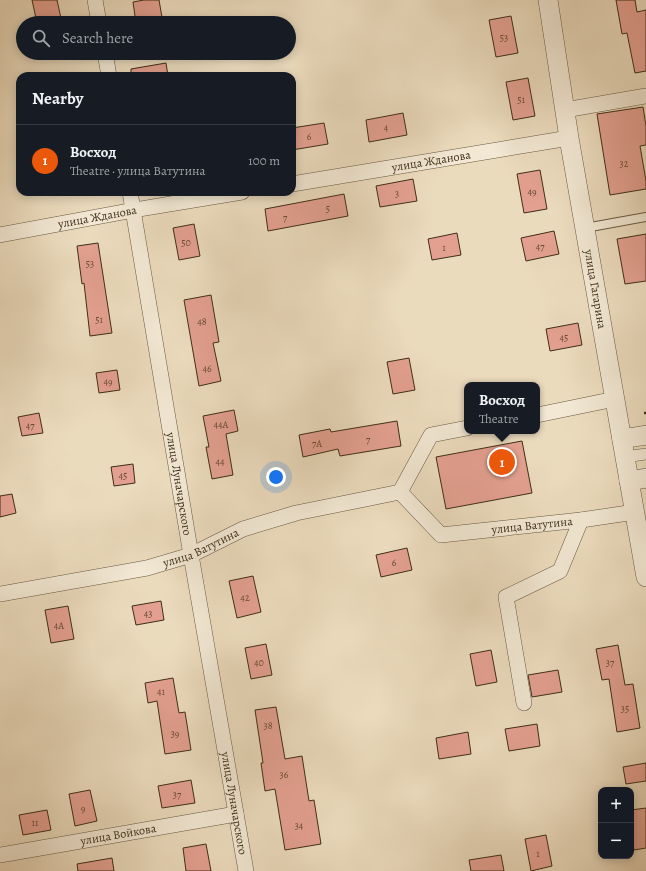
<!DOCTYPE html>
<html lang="en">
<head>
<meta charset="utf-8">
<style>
  :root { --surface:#171b24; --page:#242831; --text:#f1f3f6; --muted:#9ea1a6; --line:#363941; --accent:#ea580c }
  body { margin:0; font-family:Alegreya,serif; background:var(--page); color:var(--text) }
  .controls { position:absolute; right:12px; bottom:12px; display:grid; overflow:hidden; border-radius:8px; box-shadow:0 2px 10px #0003 }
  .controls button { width:36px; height:36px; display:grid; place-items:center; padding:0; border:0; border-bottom:1px solid var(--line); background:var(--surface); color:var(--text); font:20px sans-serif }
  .you { position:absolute; left:276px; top:477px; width:14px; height:14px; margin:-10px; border:3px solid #fff; border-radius:50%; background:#1a73e8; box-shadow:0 0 0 6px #1a73e833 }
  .badge { display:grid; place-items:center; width:26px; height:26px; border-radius:50%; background:var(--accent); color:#fff; font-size:13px; font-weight:700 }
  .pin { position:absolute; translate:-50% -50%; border:2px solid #fff; box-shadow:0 1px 4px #0006 }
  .popup { position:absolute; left:464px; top:382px; width:76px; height:52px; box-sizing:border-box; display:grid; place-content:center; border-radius:8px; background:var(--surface); filter:drop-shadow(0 1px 3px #0005); font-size:13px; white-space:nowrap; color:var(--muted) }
  .popup b { font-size:15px; color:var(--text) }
  .popup::after { content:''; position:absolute; left:50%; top:100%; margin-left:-8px; border:8px solid transparent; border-top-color:var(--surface) }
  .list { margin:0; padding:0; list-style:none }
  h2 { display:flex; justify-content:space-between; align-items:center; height:52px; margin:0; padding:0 16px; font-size:17px }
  h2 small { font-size:13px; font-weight:400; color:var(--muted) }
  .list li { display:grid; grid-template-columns:26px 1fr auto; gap:12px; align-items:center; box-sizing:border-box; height:72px; padding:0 16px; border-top:1px solid var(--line) }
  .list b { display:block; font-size:15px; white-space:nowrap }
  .list p { margin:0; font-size:13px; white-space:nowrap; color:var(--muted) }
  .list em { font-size:13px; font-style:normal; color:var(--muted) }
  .icon { flex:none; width:22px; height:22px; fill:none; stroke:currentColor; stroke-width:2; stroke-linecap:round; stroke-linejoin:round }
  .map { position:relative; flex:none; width:646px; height:871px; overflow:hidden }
  .search { position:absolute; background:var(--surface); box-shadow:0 2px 10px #0003; left:16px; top:16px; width:280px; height:44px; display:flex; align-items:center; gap:10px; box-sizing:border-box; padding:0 14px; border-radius:22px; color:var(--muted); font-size:15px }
  .panel { position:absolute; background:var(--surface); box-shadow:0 2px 10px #0003; left:16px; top:72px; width:280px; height:124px; border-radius:12px }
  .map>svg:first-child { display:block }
  .building { fill:#e3a090; stroke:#3e2e18 }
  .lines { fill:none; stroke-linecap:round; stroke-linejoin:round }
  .service-casing { stroke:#695941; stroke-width:10 }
  .pedestrian-casing { stroke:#695941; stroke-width:12 }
  .minor-casing { stroke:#695941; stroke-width:16 }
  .tertiary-casing { stroke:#695941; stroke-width:20 }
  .path { stroke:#3e2e18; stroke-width:2.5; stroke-dasharray:3 2; stroke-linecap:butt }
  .service { stroke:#f2e8d4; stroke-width:8 }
  .pedestrian { stroke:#f2e8d4; stroke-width:11 }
  .minor { stroke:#f2e8d4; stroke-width:15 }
  .tertiary { stroke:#f2e8d4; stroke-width:19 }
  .labels { text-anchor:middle; stroke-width:3; stroke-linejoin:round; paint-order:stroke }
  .number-label { font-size:10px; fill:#674a36 }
  .street-label { font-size:12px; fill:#3e2e18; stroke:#f2e8d4 }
</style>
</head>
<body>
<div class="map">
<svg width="646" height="871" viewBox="0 0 646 871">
  <rect width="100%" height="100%" fill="#ebdbbd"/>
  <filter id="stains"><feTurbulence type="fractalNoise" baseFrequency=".005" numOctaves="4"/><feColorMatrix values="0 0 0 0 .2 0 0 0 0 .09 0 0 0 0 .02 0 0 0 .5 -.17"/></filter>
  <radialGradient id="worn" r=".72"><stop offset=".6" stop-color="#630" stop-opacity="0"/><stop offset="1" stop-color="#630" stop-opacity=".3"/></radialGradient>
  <g class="building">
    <path d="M32 0H57L62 23H37Z"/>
    <path d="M144 0H159L163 23H136L133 2Z"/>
    <path d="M616 0H635L637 12 646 10V71L635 73 627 33 622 34Z"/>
    <path d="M511 16 518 53 496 57 489 20Z"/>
    <path d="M166 63 168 76H131V69Z"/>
    <path d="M528 78 535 116 513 120 506 82Z"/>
    <path d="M643 107 646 126V145L640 146 646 181V189L610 195 597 114Z"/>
    <path d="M403 113 407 135 369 142 366 120Z"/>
    <path d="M324 123 328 144 292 150V128Z"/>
    <path d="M540 170 547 209 524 213 517 174Z"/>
    <path d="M413 179 417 201 380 207 376 186Z"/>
    <path d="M344 194 348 216 268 231 265 209Z"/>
    <path d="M194 224 200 256 179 260 173 228Z"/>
    <path d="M554 231 559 254 526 261 521 238Z"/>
    <path d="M457 233 461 255 432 260 428 239Z"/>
    <path d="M646 234V281L625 284 617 239Z"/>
    <path d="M98 243 112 333 90 336 84 283 82 284 77 246Z"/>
    <path d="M211 295 219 342 213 343 221 381 199 386 184 300Z"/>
    <path d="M578 323 582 345 550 351 546 329Z"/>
    <path d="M409 358 415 390 393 394 387 362Z"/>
    <path d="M117 370 120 390 99 393 96 373Z"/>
    <path d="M234 410 238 431 226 434 233 475 212 479 206 447H209L203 416Z"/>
    <path d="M39 413 43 433 22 436 18 417Z"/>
    <path d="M397 421 401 446 340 456 338 449 303 457 299 435 330 429 331 432Z"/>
    <path d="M522 441 532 493 446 509 436 457Z"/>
    <path d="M133 464 135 483 114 486 111 467Z"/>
    <path d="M12 494 16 513 0 517V496Z"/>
    <path d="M407 548 412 570 381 577 376 555Z"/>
    <path d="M253 576 261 612 237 618 229 581Z"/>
    <path d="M161 601 164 620 136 625 132 606Z"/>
    <path d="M68 606 74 639 51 643 45 610Z"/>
    <path d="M266 644 272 675 251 679 245 648Z"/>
    <path d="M618 645 625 685 633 684 640 728 617 732 609 679 602 680 596 649Z"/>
    <path d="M491 650 497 682 476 686 470 654Z"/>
    <path d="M558 670 562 692 532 697 528 675Z"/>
    <path d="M173 678 179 713 185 712 191 750 165 754 157 701 148 703 145 683Z"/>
    <path d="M276 707 285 759 302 756 309 801 314 800 321 844 285 850 275 789 265 791 261 763H263L255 710Z"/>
    <path d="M537 724 540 746 509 751 505 729Z"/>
    <path d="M468 732 471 754 439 759 436 738Z"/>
    <path d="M646 763V781L626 784 623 767Z"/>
    <path d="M191 780 195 803 162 808 158 786Z"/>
    <path d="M90 790 97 821 75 826 69 794Z"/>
    <path d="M646 808V848L634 850 631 834V810Z"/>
    <path d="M47 810 51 830 23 835 19 815Z"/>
    <path d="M546 835 552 866 531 871 525 839Z"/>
    <path d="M206 844 211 871H186L183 848Z"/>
    <path d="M501 855 504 871H471L469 860Z"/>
    <path d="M112 858 114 871H78L77 864Z"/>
  </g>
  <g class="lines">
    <defs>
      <path id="service" d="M585 228 646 217"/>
      <path id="pedestrian" d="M625 457 646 454"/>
      <g id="minor">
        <path d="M95 0 99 23"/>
        <path d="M105 53 109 76"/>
        <path d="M565 110 646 96"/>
        <path id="s1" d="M292 184 569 138"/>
        <path id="s2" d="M130 192 191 555 246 871"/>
        <path id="s3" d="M0 235 134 210 242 192"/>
        <path d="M537 415 615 399"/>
        <path id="s4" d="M400 492 441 535 581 520 635 512"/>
        <path d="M400 492 431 435 467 428"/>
        <path id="s5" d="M0 594 147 568 191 555 243 529 296 513 400 492"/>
        <path d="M524 703 506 597 560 571 581 520"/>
        <path id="s6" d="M0 855 236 814"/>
      </g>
      <g id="tertiary">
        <path id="s7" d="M548 0 569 138 646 577"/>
        <path d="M622 439 646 435"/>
        <path d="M629 481 646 478"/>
      </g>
    </defs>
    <use href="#service" class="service-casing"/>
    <use href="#pedestrian" class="pedestrian-casing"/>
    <use href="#minor" class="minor-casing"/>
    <use href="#tertiary" class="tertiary-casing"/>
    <path class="path" d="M644 413H646"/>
    <use href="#service" class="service"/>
    <use href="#pedestrian" class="pedestrian"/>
    <use href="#minor" class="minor"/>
    <use href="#tertiary" class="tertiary"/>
  </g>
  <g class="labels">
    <g class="number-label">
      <text x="504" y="41">53</text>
      <text x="521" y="103">51</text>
      <text x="386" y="131">4</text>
      <text x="309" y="140">6</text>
      <text x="624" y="167">32</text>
      <text x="532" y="195">49</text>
      <text x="397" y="197">3</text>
      <text x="328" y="212">5</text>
      <text x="285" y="221">7</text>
      <text x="186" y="246">50</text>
      <text x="540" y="250">47</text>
      <text x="444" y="251">1</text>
      <text x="90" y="267">53</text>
      <text x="99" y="323">51</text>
      <text x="202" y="325">48</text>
      <text x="564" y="341">45</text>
      <text x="207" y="372">46</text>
      <text x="108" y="385">49</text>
      <text x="221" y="428">44А</text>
      <text x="30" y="429">47</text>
      <text x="368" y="443">7</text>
      <text x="317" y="447">7А</text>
      <text x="220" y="465">44</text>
      <text x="123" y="479">45</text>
      <text x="394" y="566">6</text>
      <text x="245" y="601">42</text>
      <text x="148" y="617">43</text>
      <text x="59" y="629">4А</text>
      <text x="259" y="666">40</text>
      <text x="610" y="666">37</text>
      <text x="161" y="695">41</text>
      <text x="625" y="712">35</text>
      <text x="268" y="729">38</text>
      <text x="175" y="737">39</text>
      <text x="284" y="778">36</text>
      <text x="177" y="798">37</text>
      <text x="83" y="812">9</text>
      <text x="35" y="826">11</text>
      <text x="299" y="829">34</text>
      <text x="538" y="857">1</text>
    </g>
    <g class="street-label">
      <text dy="4" stroke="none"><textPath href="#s1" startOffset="141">улица Жданова</textPath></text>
      <text dy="4" stroke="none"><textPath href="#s3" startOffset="99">улица Жданова</textPath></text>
      <text dy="4" stroke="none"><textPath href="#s7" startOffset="293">улица Гагарина</textPath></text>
      <text dy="4" stroke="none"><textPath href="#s2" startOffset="296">улица Луначарского</textPath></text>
      <text dy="4" stroke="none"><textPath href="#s4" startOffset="151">улица Ватутина</textPath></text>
      <text dy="4" stroke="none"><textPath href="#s5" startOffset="207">улица Ватутина</textPath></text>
      <text dy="4" stroke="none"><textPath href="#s2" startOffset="620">улица Луначарского</textPath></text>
      <text dy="4" stroke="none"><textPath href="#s6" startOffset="120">улица Войкова</textPath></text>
    </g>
  </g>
  <rect width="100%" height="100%" filter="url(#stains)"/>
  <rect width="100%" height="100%" fill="url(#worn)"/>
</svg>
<div class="controls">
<button>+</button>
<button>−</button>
</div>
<div class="you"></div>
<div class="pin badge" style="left:502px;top:462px">1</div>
<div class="popup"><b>Восход</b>Theatre</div>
<div class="search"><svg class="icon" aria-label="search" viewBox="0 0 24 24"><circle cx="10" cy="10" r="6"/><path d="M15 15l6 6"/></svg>Search here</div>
<section class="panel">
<h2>Nearby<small></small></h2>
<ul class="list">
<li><span class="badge">1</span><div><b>Восход</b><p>Theatre · улица Ватутина</p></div><em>100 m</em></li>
</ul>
</section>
</div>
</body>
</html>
